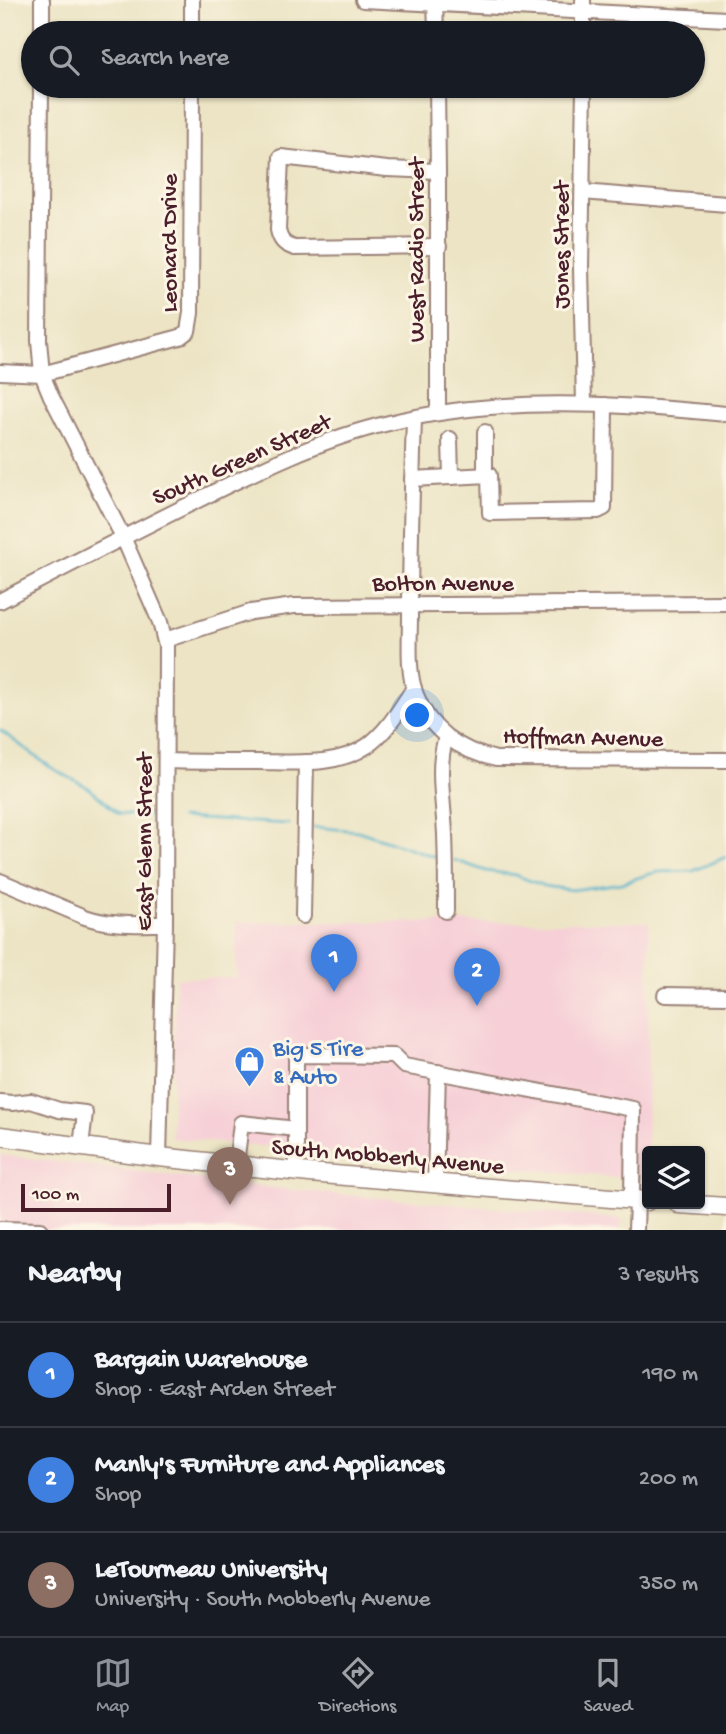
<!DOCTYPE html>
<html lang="en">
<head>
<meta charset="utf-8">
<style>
  :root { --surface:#171b24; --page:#20242c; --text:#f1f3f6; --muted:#9ea1a6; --line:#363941; --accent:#8c9099 }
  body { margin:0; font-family:"Gochi Hand",sans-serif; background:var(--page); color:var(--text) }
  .controls { position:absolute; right:21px; bottom:21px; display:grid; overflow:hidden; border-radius:7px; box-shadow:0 2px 5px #0004 }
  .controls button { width:63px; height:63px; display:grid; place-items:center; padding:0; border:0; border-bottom:2px solid var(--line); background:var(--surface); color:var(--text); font:35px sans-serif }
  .scale { position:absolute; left:21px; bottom:18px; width:150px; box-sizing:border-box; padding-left:7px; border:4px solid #4a1f2b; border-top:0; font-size:19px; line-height:24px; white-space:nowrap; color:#4a1f2b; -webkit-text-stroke:5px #fcf5e5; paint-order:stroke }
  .you { position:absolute; left:418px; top:716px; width:24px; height:24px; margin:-18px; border:5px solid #fff; border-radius:50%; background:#1a73e8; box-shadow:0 0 0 10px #1a73e833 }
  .badge { display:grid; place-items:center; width:46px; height:46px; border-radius:50%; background:var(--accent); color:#fff; font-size:23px; font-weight:700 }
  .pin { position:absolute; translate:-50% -58px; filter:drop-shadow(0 2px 4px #0008) }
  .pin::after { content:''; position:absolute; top:37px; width:24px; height:21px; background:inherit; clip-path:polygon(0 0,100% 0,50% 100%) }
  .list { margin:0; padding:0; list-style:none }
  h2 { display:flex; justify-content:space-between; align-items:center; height:91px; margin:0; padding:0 28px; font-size:30px }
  h2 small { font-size:23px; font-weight:400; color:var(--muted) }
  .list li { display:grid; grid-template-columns:46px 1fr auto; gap:21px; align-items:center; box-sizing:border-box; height:105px; padding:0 28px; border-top:2px solid var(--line) }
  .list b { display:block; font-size:26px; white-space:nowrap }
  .list p { margin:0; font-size:23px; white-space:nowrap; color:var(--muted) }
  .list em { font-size:23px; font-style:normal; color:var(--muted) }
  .icon { flex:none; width:38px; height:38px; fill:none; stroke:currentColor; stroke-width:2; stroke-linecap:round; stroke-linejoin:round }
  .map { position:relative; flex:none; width:726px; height:1230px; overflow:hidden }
  .search { position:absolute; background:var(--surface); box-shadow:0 2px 5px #0004; left:21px; right:21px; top:21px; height:77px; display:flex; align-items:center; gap:18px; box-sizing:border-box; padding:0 24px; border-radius:38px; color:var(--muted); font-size:26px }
  .sheet { height:406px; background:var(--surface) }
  nav { display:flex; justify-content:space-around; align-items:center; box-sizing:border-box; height:98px; border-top:2px solid var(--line); background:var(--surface); font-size:19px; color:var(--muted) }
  nav a { display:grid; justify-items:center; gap:4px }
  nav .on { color:var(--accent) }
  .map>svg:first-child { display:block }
  .built { fill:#f6cfd7 }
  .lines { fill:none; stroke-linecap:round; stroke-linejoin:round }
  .stream { stroke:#4bb0ca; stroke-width:2.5 }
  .minor-casing { stroke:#9b8278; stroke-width:18 }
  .major-casing { stroke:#9b8278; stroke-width:21 }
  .minor { stroke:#fff; stroke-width:14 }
  .major { stroke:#fff; stroke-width:18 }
  .labels { text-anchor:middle; stroke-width:6; stroke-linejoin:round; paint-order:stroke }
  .street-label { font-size:24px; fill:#4a1f2b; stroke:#fcf5e5 }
  .shop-label { font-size:24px; fill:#366cbe; stroke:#fcf5e5; text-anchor:start }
</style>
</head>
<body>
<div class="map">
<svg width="726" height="1230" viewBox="0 0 726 1230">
  <rect width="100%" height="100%" fill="#fcf5e5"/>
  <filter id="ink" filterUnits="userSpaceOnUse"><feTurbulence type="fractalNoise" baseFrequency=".0143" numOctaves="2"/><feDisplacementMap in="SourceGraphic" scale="14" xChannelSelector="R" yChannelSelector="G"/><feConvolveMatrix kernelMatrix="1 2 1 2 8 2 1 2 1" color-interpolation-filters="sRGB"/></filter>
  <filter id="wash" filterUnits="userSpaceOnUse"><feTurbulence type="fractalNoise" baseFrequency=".00686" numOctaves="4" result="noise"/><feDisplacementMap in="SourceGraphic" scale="28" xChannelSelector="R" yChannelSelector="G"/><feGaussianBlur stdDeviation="1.57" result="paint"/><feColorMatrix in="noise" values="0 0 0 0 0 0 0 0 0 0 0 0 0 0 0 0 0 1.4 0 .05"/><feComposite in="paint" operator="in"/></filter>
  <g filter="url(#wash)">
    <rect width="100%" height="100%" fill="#ece4c4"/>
    <g class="built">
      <path d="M237 922H649L647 1180 171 1138 176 978H236Z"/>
      <path d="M0 1155 299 1191 622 1219 621 1230H0Z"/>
    </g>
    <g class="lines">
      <g class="stream">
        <path d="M0 730 50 767 89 788 119 814 156 816"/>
        <path d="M180 818 288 824"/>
        <path d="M313 827 358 831 436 857"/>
        <path d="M454 860 486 871 515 875 544 886 572 890 622 883 656 872 693 871 726 857"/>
      </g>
    </g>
  </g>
  <g filter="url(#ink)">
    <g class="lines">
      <defs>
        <g id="minor">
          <path d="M363 0 726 19"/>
          <path d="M435 0 436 33"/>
          <path d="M42 33V0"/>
          <path d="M192 33V0"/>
          <path d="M583 33V0"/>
          <path d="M41 86 39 341 42 374 51 396 123 537 160 622 166 646 165 924 159 1157"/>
          <path d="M437 86 438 171V413"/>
          <path d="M438 171 387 169 281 157 278 230C280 240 284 245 295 248L439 246"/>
          <path d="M583 192 726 204"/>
          <path d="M0 372 42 374 180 337 188 331 191 313 192 86"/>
          <path d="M584 404 581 267 584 86"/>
          <path d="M414 418C412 484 410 550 410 616 410 642 407 671 416 695 430 731 460 751 496 759L726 760"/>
          <path d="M485 432V476"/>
          <path d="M450 439 451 477"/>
          <path d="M412 479 489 475 490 513 598 511 604 508 605 405"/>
          <path d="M0 601C61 569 122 538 184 507 250 474 316 440 389 423 499 396 615 403 726 414"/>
          <path d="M165 640 251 612 294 606 726 603"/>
          <path d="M446 738C436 764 444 806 445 835 446 860 446 886 446 911"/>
          <path d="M166 761C196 762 227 762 257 762 293 762 336 767 367 746 387 732 400 709 414 688"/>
          <path d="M0 881 85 917C111 926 138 924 165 924"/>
          <path d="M303 916 306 762"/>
          <path d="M665 995 726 996"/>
          <path d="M0 1102 12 1103 31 1101 59 1110 85 1113 81 1146"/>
          <path d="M236 1165 241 1123 296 1129"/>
          <path d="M296 1172V1055L394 1056 404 1066 633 1109 632 1200"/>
          <path d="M435 1184 438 1072"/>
          <path d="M0 1229 40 1230"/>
          <path d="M636 1230 637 1201"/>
        </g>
        <g id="major">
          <path d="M0 1136 159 1157 310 1173 647 1201"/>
          <path d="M679 1204 726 1207"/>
        </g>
      </defs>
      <use href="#minor" class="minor-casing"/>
      <use href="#major" class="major-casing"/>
      <use href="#minor" class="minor"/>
      <use href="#major" class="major"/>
    </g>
  </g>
  <defs>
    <symbol id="shop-pin" viewBox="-11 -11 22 30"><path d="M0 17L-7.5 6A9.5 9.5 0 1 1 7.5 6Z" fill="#3f7fe0" stroke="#fcf5e5"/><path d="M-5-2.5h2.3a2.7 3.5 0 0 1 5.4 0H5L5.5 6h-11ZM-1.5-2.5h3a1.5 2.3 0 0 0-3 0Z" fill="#fff"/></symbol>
  </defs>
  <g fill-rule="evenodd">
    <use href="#shop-pin" x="232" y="1044" width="35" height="47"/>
  </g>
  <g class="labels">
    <g class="street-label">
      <text transform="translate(168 243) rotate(-90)" y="8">Leonard Drive</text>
      <text transform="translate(560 245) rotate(-90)" y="8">Jones Street</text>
      <text transform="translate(415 250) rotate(-90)" y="8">West Radio Street</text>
      <text transform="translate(241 458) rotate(-24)" y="8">South Green Street</text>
      <text x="443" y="590">Bolton Avenue</text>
      <text transform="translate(583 736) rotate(1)" y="8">Hoffman Avenue</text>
      <text transform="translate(143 842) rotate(-90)" y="8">East Glenn Street</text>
      <text transform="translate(388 1155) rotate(5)" y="8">South Mobberly Avenue</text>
    </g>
    <g class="shop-label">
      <text x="273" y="1055">Big 5 Tire<tspan x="273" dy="28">&amp; Auto</tspan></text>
    </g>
  </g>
</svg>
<div class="controls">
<button><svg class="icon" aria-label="layers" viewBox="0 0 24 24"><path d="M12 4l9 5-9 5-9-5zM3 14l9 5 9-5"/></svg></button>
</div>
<div class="scale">100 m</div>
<div class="you"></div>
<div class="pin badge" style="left:334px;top:992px;background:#3f7fe0">1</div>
<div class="pin badge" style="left:477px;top:1006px;background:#3f7fe0">2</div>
<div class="pin badge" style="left:230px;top:1205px;background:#8d6e63">3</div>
<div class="search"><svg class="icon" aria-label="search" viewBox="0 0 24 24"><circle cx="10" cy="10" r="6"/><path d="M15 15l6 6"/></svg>Search here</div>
</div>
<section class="sheet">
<h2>Nearby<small>3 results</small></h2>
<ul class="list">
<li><span class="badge" style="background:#3f7fe0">1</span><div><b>Bargain Warehouse</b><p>Shop · East Arden Street</p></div><em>190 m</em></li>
<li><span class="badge" style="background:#3f7fe0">2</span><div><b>Manly's Furniture and Appliances</b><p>Shop</p></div><em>200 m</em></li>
<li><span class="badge" style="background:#8d6e63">3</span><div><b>LeTourneau University</b><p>University · South Mobberly Avenue</p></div><em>350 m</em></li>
</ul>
</section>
<nav>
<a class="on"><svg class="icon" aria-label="map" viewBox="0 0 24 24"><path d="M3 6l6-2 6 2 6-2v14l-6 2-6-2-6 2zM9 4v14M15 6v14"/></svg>Map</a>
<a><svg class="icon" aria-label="directions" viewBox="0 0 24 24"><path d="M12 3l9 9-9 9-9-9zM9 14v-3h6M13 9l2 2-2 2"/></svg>Directions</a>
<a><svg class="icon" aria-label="saved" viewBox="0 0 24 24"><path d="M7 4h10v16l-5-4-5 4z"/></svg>Saved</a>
</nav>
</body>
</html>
